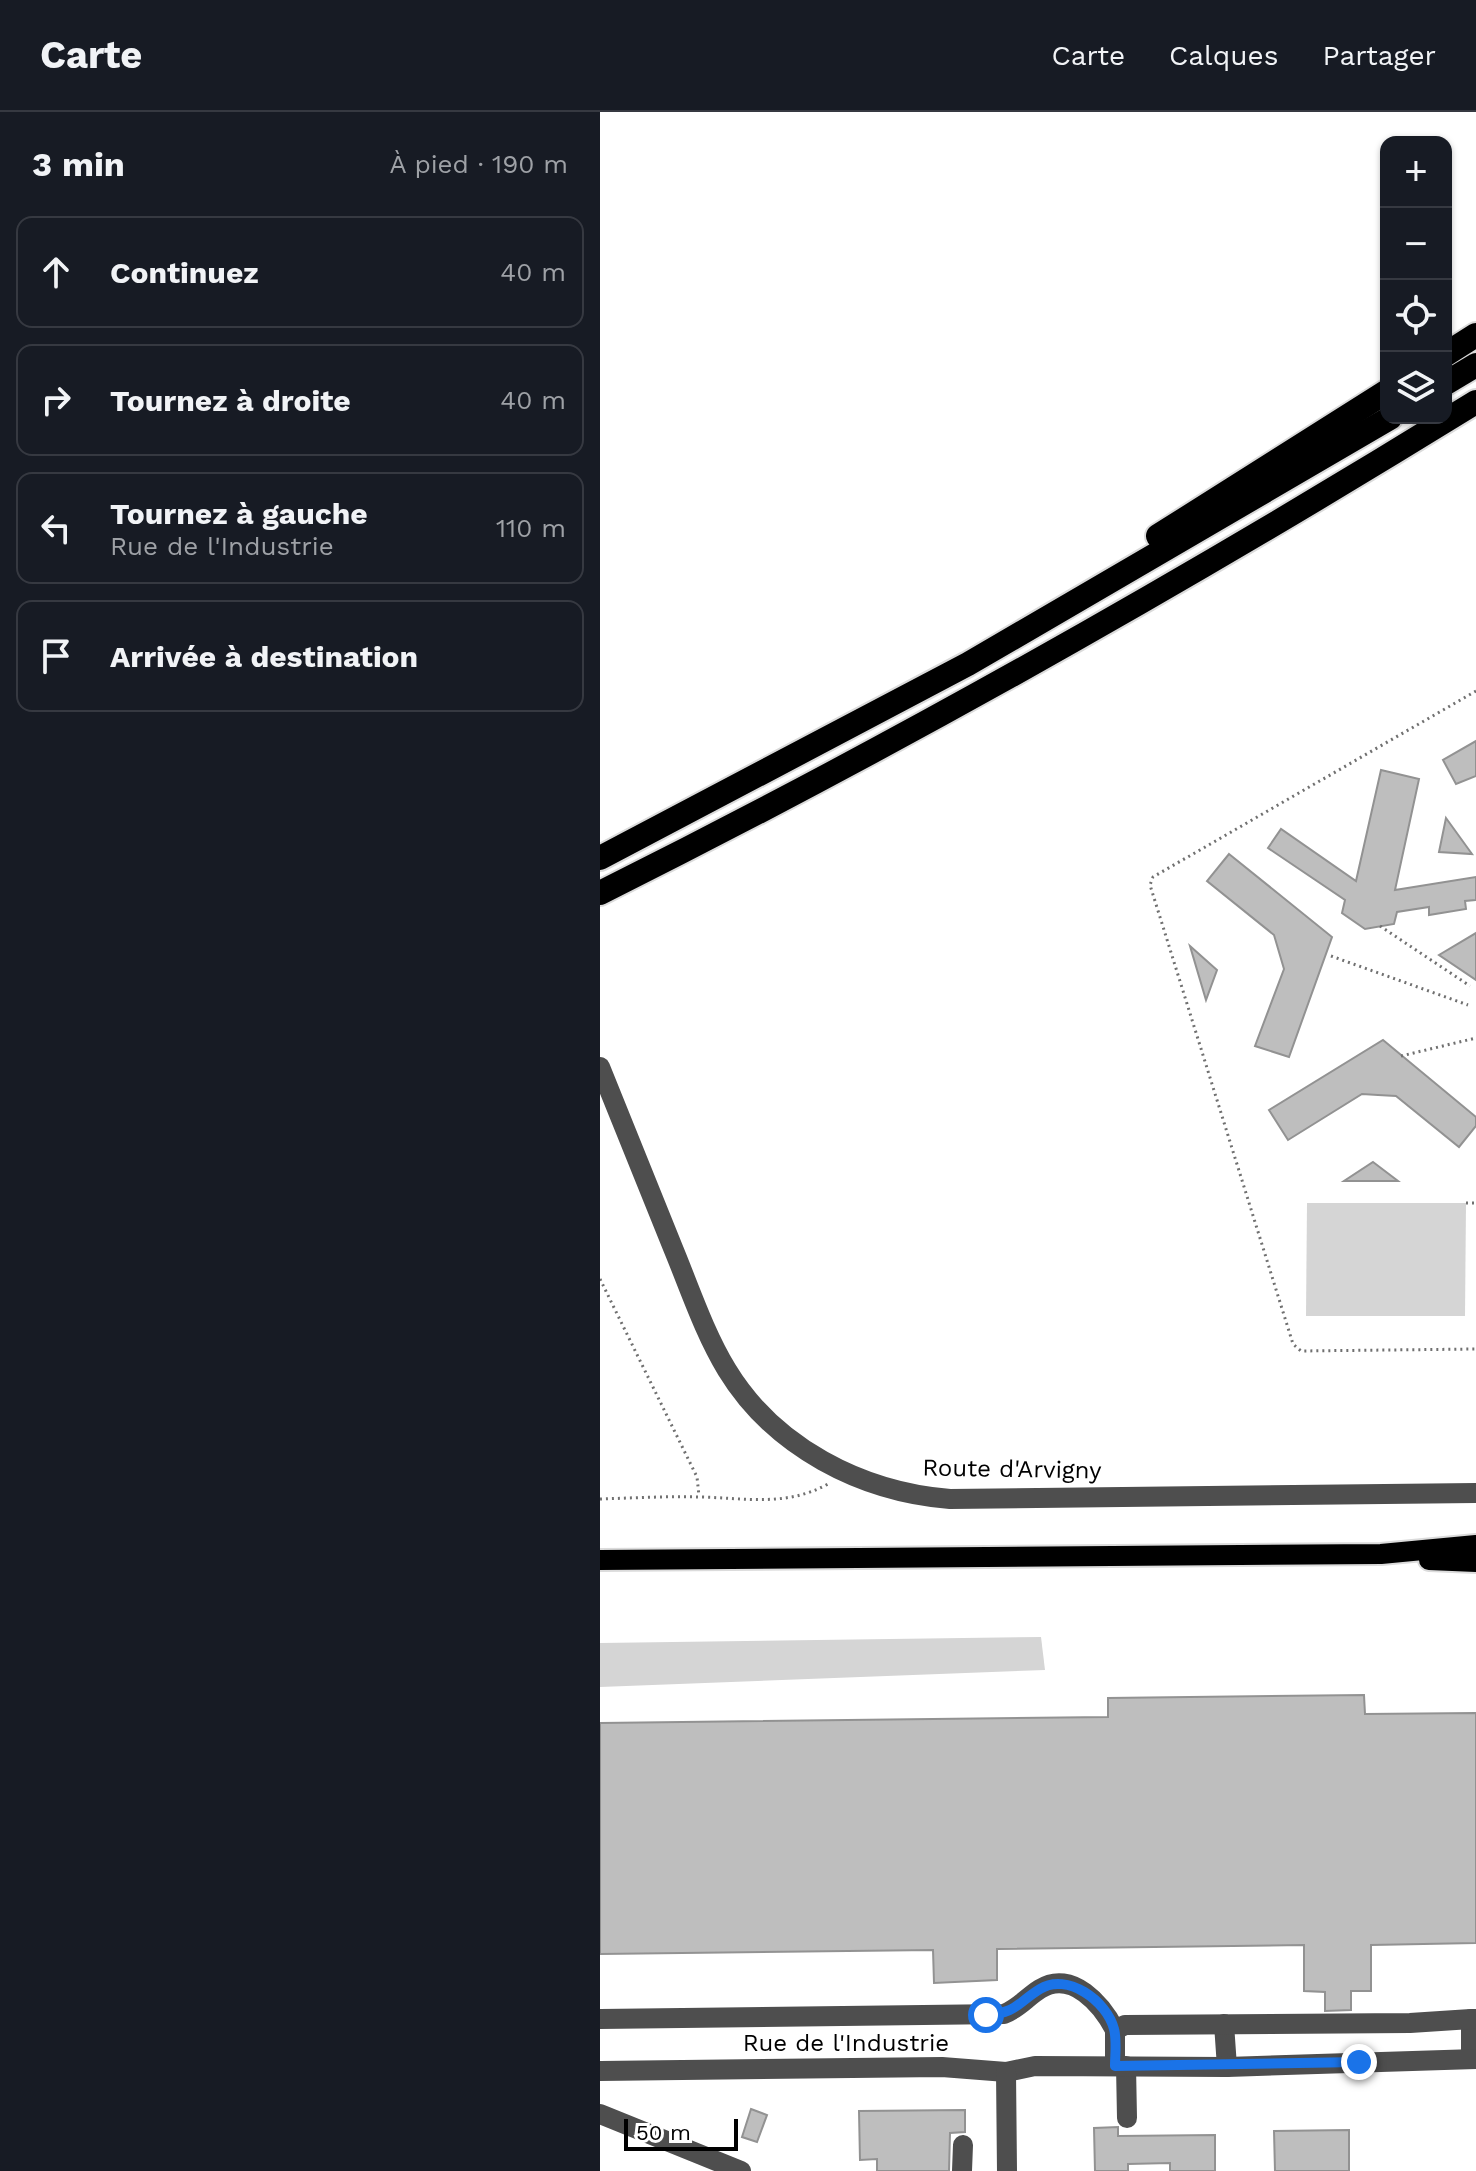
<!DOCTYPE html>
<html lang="fr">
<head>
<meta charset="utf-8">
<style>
  :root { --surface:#171b24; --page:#20242c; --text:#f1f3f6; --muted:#9ea1a6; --line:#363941 }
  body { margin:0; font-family:"Work Sans",sans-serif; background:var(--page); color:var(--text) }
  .controls { position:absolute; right:24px; top:24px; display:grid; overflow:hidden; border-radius:16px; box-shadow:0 2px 6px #0004 }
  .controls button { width:72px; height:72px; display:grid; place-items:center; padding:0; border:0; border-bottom:2px solid var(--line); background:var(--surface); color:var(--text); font:40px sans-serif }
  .scale { position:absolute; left:24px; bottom:20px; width:114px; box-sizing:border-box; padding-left:8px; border:4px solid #000; border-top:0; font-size:22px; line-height:28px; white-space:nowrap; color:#000; -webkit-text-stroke:6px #fff; paint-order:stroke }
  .stop { position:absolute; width:24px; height:24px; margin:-18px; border:6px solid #1a73e8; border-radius:50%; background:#fff }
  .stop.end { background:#1a73e8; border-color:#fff; box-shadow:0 2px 8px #0008 }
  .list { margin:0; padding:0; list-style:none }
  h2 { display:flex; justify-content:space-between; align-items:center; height:104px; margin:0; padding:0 32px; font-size:34px }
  h2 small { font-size:26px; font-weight:400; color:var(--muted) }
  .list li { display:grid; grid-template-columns:52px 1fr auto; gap:24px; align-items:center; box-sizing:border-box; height:112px; margin:0 16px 16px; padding:0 16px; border:2px solid var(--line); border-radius:16px }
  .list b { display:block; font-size:30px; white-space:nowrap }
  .list p { margin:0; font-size:26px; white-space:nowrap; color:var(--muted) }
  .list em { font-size:26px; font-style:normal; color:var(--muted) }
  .icon { flex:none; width:44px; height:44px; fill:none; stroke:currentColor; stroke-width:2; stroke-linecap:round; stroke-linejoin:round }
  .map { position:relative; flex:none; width:876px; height:2059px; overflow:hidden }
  header { display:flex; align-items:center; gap:48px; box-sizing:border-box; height:112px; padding:0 40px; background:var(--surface); border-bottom:2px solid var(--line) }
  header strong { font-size:38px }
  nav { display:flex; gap:44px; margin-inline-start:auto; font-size:28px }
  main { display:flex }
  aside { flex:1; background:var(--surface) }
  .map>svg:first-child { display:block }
  .green { fill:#d5d5d5 }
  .building { fill:#bebebe; stroke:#929292; stroke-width:2 }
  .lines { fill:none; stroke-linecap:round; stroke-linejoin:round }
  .major-casing { stroke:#dbdbdb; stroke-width:24 }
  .highway-casing { stroke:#dbdbdb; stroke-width:28 }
  .path { stroke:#707070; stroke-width:3; stroke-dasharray:2 4; stroke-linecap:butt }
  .minor { stroke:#4e4e4e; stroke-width:20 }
  .major { stroke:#000; stroke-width:20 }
  .highway { stroke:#000; stroke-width:24 }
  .route { stroke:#1a73e8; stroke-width:10 }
  .labels { text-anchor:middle; stroke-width:7; stroke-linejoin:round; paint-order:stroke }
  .street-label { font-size:24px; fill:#000; stroke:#fff }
</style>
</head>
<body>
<header>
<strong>Carte</strong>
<nav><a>Carte</a><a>Calques</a><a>Partager</a></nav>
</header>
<main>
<aside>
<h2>3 min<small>À pied · 190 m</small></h2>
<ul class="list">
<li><svg class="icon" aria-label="ahead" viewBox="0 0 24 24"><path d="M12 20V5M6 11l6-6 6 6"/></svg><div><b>Continuez</b></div><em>40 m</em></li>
<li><svg class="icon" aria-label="right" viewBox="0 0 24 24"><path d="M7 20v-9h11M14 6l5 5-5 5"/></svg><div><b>Tournez à droite</b></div><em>40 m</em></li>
<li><svg class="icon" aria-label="left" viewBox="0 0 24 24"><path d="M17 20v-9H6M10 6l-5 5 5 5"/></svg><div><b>Tournez à gauche</b><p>Rue de l'Industrie</p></div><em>110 m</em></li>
<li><svg class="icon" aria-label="arrive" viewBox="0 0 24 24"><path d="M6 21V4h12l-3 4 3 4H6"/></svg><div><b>Arrivée à destination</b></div></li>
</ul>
</aside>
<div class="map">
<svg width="876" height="2059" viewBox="0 0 876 2059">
  <rect width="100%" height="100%" fill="#fff"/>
  <g class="green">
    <path d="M707 1091H866L865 1204H706Z"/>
    <path d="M441 1525 445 1558 0 1575V1531Z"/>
  </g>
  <g class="building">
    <path d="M876 629V664L856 672 843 648Z"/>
    <path d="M781 658 819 667 795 778 876 765V788L865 789 866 797 829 803V795L797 800 794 812 765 817 742 801 745 788 668 736 681 717 756 769Z"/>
    <path d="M846 706 872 742 839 740Z"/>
    <path d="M629 742 732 825 689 945 655 934 684 857 674 823 607 769Z"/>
    <path d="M876 821V868L839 843Z"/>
    <path d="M590 834 617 858 606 888Z"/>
    <path d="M783 928 876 1005V1014L859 1035 796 984 778 983 762 982 688 1028 669 998Z"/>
    <path d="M773 1050 798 1069H744Z"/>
    <path d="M764 1583 765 1602 876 1601V1831L771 1833V1879H751V1898L725 1899V1880L704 1879V1833L397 1837V1868L334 1871 333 1838 0 1842V1611L508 1605V1586Z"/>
    <path d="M151 1997 167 2003 157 2030 142 2025Z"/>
    <path d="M365 1998V2020L350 2021 349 2059H277V2047L260 2048 259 1999Z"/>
    <path d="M518 2015V2024L615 2023V2059H570V2051L528 2052V2059H495L494 2016Z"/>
    <path d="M749 2018V2059H675L674 2019Z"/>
  </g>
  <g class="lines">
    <defs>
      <g id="major">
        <path d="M0 1448 781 1442 876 1433"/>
        <path d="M829 1448 876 1450"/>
      </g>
      <g id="highway">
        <path d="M846 242 876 223"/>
        <path d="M846 271 876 253"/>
        <path d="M558 424 786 280"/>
        <path d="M0 746 368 552 790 306"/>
        <path d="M0 781C300 631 591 466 876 290"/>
      </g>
    </defs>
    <use href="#major" class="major-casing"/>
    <use href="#highway" class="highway-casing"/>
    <g class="path">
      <path d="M876 579 553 765 550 773 693 1232 701 1239 876 1237"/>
      <path d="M780 814 870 874"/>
      <path d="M731 844 868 893"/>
      <path d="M801 944 876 926"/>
      <path d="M866 1091H876"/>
      <path d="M0 1167 97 1365 99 1384"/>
      <path d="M0 1387C33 1386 67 1384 100 1385 146 1386 186 1395 228 1372"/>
    </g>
    <g class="minor">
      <path d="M0 955C24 1016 49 1076 73 1136 90 1177 104 1220 127 1258 174 1335 261 1380 350 1387L876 1381"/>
      <path d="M0 1907 404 1902C419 1896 427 1885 440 1877 472 1857 502 1893 515 1918"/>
      <path d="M624 1912 627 1955"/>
      <path d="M871 1947V1907H876"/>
      <path d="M515 1954V1918L525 1913 810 1911 871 1907"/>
      <path d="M526 1954 527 2006"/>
      <path d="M0 1959 342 1955 406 1960 435 1954 627 1955 876 1947"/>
      <path d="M406 1960 407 2059"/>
      <path d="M0 2002 141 2059"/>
      <path d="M362 2059 363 2033"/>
    </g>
    <use href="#major" class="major"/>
    <use href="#highway" class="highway"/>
  </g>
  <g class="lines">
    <path class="route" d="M386 1903C417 1901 417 1891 440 1877 467 1860 507 1889 514 1917 517 1928 515 1943 515 1954L759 1950"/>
  </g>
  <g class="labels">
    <g class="street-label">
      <text transform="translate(412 1357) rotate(1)" y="8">Route d'Arvigny</text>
      <text x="246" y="1939">Rue de l'Industrie</text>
    </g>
  </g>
</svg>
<div class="controls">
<button>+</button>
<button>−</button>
<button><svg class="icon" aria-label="locate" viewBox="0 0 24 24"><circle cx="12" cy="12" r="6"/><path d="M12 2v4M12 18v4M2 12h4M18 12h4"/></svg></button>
<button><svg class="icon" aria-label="layers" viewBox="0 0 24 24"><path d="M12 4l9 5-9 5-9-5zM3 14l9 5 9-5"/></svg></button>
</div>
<div class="scale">50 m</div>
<div class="stop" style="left:386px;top:1903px"></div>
<div class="stop end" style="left:759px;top:1950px"></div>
</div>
</main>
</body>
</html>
